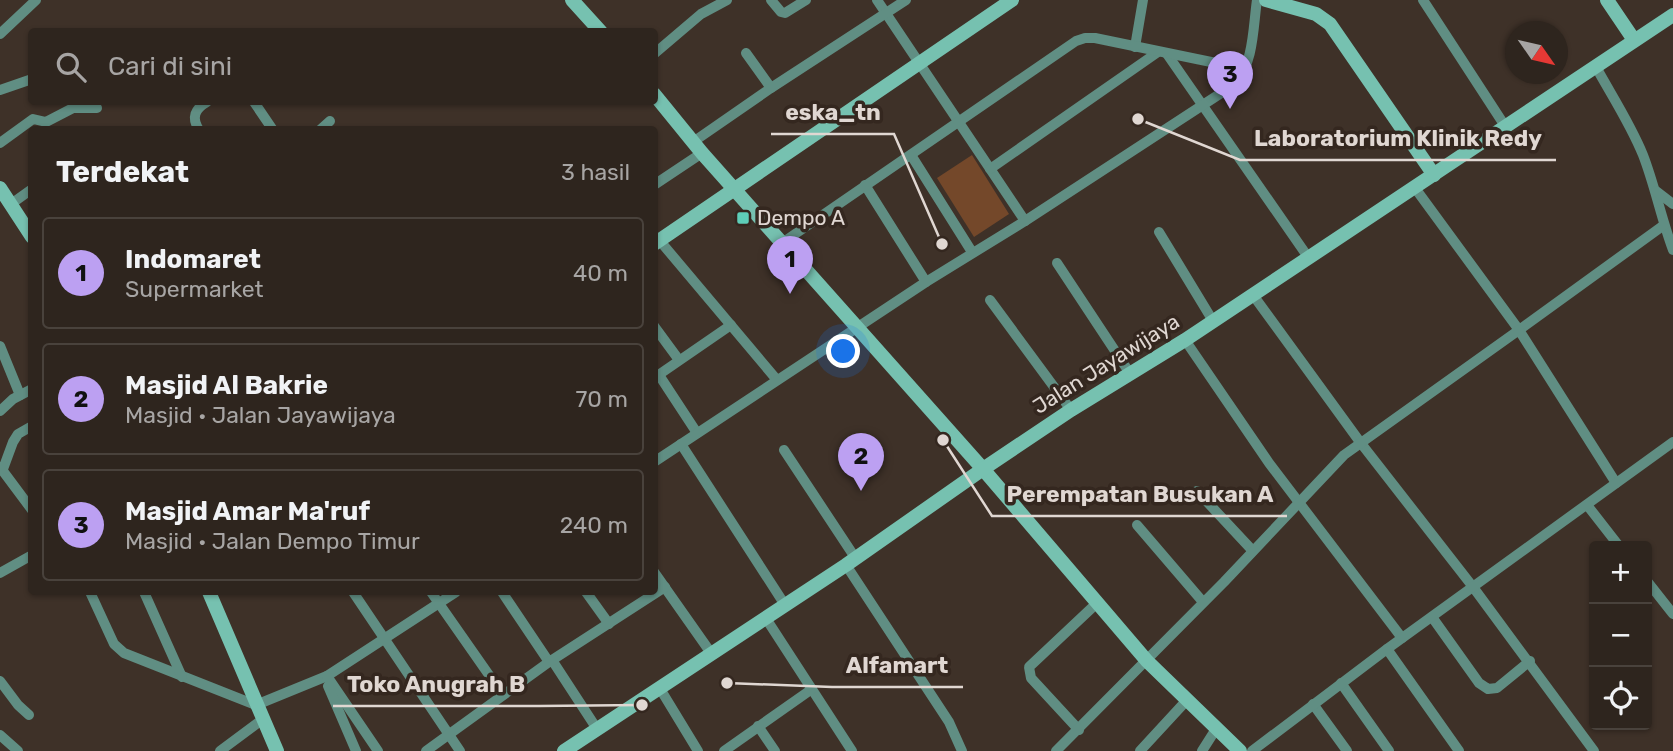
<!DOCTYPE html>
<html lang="id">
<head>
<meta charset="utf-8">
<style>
  :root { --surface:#2e251e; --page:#3a312b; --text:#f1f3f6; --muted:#a7a5a4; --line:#49423c; --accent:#bca0f2 }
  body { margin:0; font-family:Rubik,sans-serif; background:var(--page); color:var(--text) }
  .controls { position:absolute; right:21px; bottom:21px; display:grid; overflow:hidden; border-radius:7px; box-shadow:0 2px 5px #0004 }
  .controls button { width:63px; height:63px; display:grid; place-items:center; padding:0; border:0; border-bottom:2px solid var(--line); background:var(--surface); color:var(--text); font:35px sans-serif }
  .compass { position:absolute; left:1505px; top:21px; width:63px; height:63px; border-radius:50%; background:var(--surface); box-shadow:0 2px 5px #0004; rotate:124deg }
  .you { position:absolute; left:844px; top:352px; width:24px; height:24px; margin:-18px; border:5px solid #fff; border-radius:50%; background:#1a73e8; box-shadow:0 0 0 10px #1a73e833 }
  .badge { display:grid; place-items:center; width:46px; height:46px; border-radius:50%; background:var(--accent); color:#111; font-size:23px; font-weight:700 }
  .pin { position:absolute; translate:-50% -58px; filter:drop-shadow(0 2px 4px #0008) }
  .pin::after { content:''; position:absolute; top:37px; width:24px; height:21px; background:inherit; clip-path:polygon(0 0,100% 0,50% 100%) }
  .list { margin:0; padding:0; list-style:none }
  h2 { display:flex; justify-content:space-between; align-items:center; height:91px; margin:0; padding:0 28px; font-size:30px }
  h2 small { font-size:23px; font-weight:400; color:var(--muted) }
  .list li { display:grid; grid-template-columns:46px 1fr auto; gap:21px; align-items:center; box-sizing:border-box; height:112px; margin:0 14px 14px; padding:0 14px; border:2px solid var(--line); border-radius:7px }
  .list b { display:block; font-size:26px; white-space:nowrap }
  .list p { margin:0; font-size:23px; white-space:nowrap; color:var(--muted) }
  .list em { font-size:23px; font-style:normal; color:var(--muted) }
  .icon { flex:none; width:38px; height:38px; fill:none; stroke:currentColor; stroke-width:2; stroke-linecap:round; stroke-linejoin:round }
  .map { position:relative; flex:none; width:1673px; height:751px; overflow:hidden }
  .search { position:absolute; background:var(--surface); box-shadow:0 2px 5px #0004; left:28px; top:28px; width:630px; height:77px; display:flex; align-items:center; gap:18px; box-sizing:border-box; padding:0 24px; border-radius:7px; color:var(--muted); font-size:26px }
  .panel { position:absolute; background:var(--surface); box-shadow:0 2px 5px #0004; left:28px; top:126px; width:630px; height:469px; border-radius:7px }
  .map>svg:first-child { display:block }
  .green { fill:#74482a }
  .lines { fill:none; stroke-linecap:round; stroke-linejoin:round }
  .street { stroke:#608e83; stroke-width:10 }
  .secondary { stroke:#76c1b0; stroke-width:14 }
  .poi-dot { fill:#5eceb8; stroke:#34271f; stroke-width:2.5 }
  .labels { text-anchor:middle; stroke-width:7; stroke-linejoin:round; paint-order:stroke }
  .poi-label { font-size:21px; fill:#e0d7d2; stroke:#34271f; text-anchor:start }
  .street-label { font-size:21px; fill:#e0d7d2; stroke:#34271f }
  .leader { fill:none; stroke:#e0d7d2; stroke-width:2.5 }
  .callout-dot { fill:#e0d7d2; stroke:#34271f; stroke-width:2.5 }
  .callout-label { font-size:23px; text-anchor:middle; font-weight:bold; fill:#e0d7d2; stroke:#34271f; stroke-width:7; stroke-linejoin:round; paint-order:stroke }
</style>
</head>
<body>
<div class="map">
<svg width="1673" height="751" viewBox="0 0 1673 751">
  <rect width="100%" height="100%" fill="#3e3128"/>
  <path class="green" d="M972 155 1009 214 974 237 937 178Z"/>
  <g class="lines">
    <g class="street">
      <path d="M771 0 781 12 785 13 806 0"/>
      <path d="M877 0 1025 221"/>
      <path d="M1423 0 1505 126"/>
      <path d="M0 34 36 0"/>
      <path d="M1135 47 1143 0"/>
      <path d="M746 53 771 88"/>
      <path d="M654 54 701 14 727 0"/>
      <path d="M1167 54 1308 257"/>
      <path d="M1596 67C1612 96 1631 125 1643 155 1655 186 1661 218 1673 250"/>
      <path d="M0 90 32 79"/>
      <path d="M254 102 273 130"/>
      <path d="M199 130C191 117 195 109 207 102"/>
      <path d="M320 130 330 121"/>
      <path d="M693 142 771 88 906 0"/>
      <path d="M0 143 33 119 46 122 73 108H97"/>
      <path d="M911 155 972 252"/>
      <path d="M990 169 1158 52"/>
      <path d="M654 185 702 153"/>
      <path d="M865 185 926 282"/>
      <path d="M1415 188 1519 330 1664 225"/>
      <path d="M1656 191 1673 204"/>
      <path d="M11 204 32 189"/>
      <path d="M1159 232 1213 321"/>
      <path d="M660 241 777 380"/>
      <path d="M782 243 1076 41 1085 38H1095L1245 69"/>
      <path d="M1057 263 1129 372"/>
      <path d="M1253 295 1360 442 1473 587 1594 751"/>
      <path d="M990 300 1071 410"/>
      <path d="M654 326 679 360"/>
      <path d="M1185 340 1269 463 1402 638"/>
      <path d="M0 346 20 395"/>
      <path d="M659 375 697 433"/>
      <path d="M654 378 731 325"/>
      <path d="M0 411 13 399 32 389"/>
      <path d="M681 444 785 605"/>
      <path d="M784 450 856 559"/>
      <path d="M654 462 926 282 1025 221 1235 84C1254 63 1253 27 1257 0"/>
      <path d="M0 467 32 510"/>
      <path d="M0 469H3L13 442 18 434 32 426"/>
      <path d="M1197 491 1252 550"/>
      <path d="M1587 505 1619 546"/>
      <path d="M1137 525 1203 602"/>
      <path d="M846 565 949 722 962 751"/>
      <path d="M654 572 711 653"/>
      <path d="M0 573 32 555"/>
      <path d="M1647 581 1673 614"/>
      <path d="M90 592 114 644 124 653 256 705 327 676 456 592"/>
      <path d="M144 592 182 677"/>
      <path d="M353 592 460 751"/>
      <path d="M431 592 503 695"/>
      <path d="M502 592 549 662"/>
      <path d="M586 592 609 624"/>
      <path d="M765 617 852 751"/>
      <path d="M1432 617 1479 683 1488 689 1497 688 1530 661"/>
      <path d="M1387 649 1459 751"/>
      <path d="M552 660 597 729"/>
      <path d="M327 676 378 751"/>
      <path d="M0 681 18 705 29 715"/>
      <path d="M1341 683 1389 751"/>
      <path d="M328 686 356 751"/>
      <path d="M659 687 698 751"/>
      <path d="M1313 704 1347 751"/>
      <path d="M758 726 775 751"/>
      <path d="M1079 730 1031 678 1029 667 1097 603"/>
      <path d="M0 735 18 751"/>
      <path d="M220 751 263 719"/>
      <path d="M426 751 549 662 665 587"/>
      <path d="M724 751 812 689"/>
      <path d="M1056 751 1224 582 1344 455 1519 330 1616 483"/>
      <path d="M1140 751 1187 700"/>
      <path d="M1202 751 1216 729"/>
      <path d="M1252 751 1387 649 1673 442"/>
    </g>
    <g class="secondary">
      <path d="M572 0 601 32"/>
      <path d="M1266 0 1316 14 1330 24 1434 175"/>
      <path d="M1607 0 1634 40"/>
      <path d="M654 94 702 153 983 469 1147 661 1240 751"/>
      <path d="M0 188 32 237"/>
      <path d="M654 244 1012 0"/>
      <path d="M209 592 277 751"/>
      <path d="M564 751 846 565 983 469 1071 410 1185 340 1673 15"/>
    </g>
  </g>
  <rect class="poi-dot" x="736" y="211" width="14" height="14" rx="3.5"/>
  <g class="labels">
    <g class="poi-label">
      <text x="757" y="225">Dempo A</text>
    </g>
    <g class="street-label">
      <text transform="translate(1106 364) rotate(-32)" y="7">Jalan Jayawijaya</text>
    </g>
  </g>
  <path class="leader" d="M942 244L894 134H771M1138 119L1240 160H1556M943 440L992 516H1287M727 683L832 687H963M642 705L539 706H333"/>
  <g class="callout-dot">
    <circle cx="942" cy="244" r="7"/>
    <circle cx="1138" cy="119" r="7"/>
    <circle cx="943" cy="440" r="7"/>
    <circle cx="727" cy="683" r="7"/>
    <circle cx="642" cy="705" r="7"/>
  </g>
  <g class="callout-label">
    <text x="833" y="120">eska_tn</text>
    <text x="1398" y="146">Laboratorium Klinik Redy</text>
    <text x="1140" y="502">Perempatan Busukan A</text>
    <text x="897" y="673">Alfamart</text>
    <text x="436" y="692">Toko Anugrah B</text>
  </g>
</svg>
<div class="controls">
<button>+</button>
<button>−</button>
<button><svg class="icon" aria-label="locate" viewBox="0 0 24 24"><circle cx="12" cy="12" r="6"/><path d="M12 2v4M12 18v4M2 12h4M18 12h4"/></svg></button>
</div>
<svg class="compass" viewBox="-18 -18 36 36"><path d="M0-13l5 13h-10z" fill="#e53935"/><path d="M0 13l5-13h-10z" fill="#a7a5a4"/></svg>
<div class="you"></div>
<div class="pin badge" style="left:790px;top:294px">1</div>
<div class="pin badge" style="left:861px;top:491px">2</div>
<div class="pin badge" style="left:1230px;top:109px">3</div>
<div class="search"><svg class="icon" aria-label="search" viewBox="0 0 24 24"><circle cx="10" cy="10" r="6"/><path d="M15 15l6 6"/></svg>Cari di sini</div>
<section class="panel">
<h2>Terdekat<small>3 hasil</small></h2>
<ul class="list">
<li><span class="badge">1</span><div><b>Indomaret</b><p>Supermarket</p></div><em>40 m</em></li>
<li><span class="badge">2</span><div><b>Masjid Al Bakrie</b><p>Masjid · Jalan Jayawijaya</p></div><em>70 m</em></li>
<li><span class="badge">3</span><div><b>Masjid Amar Ma'ruf</b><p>Masjid · Jalan Dempo Timur</p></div><em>240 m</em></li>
</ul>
</section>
</div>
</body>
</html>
